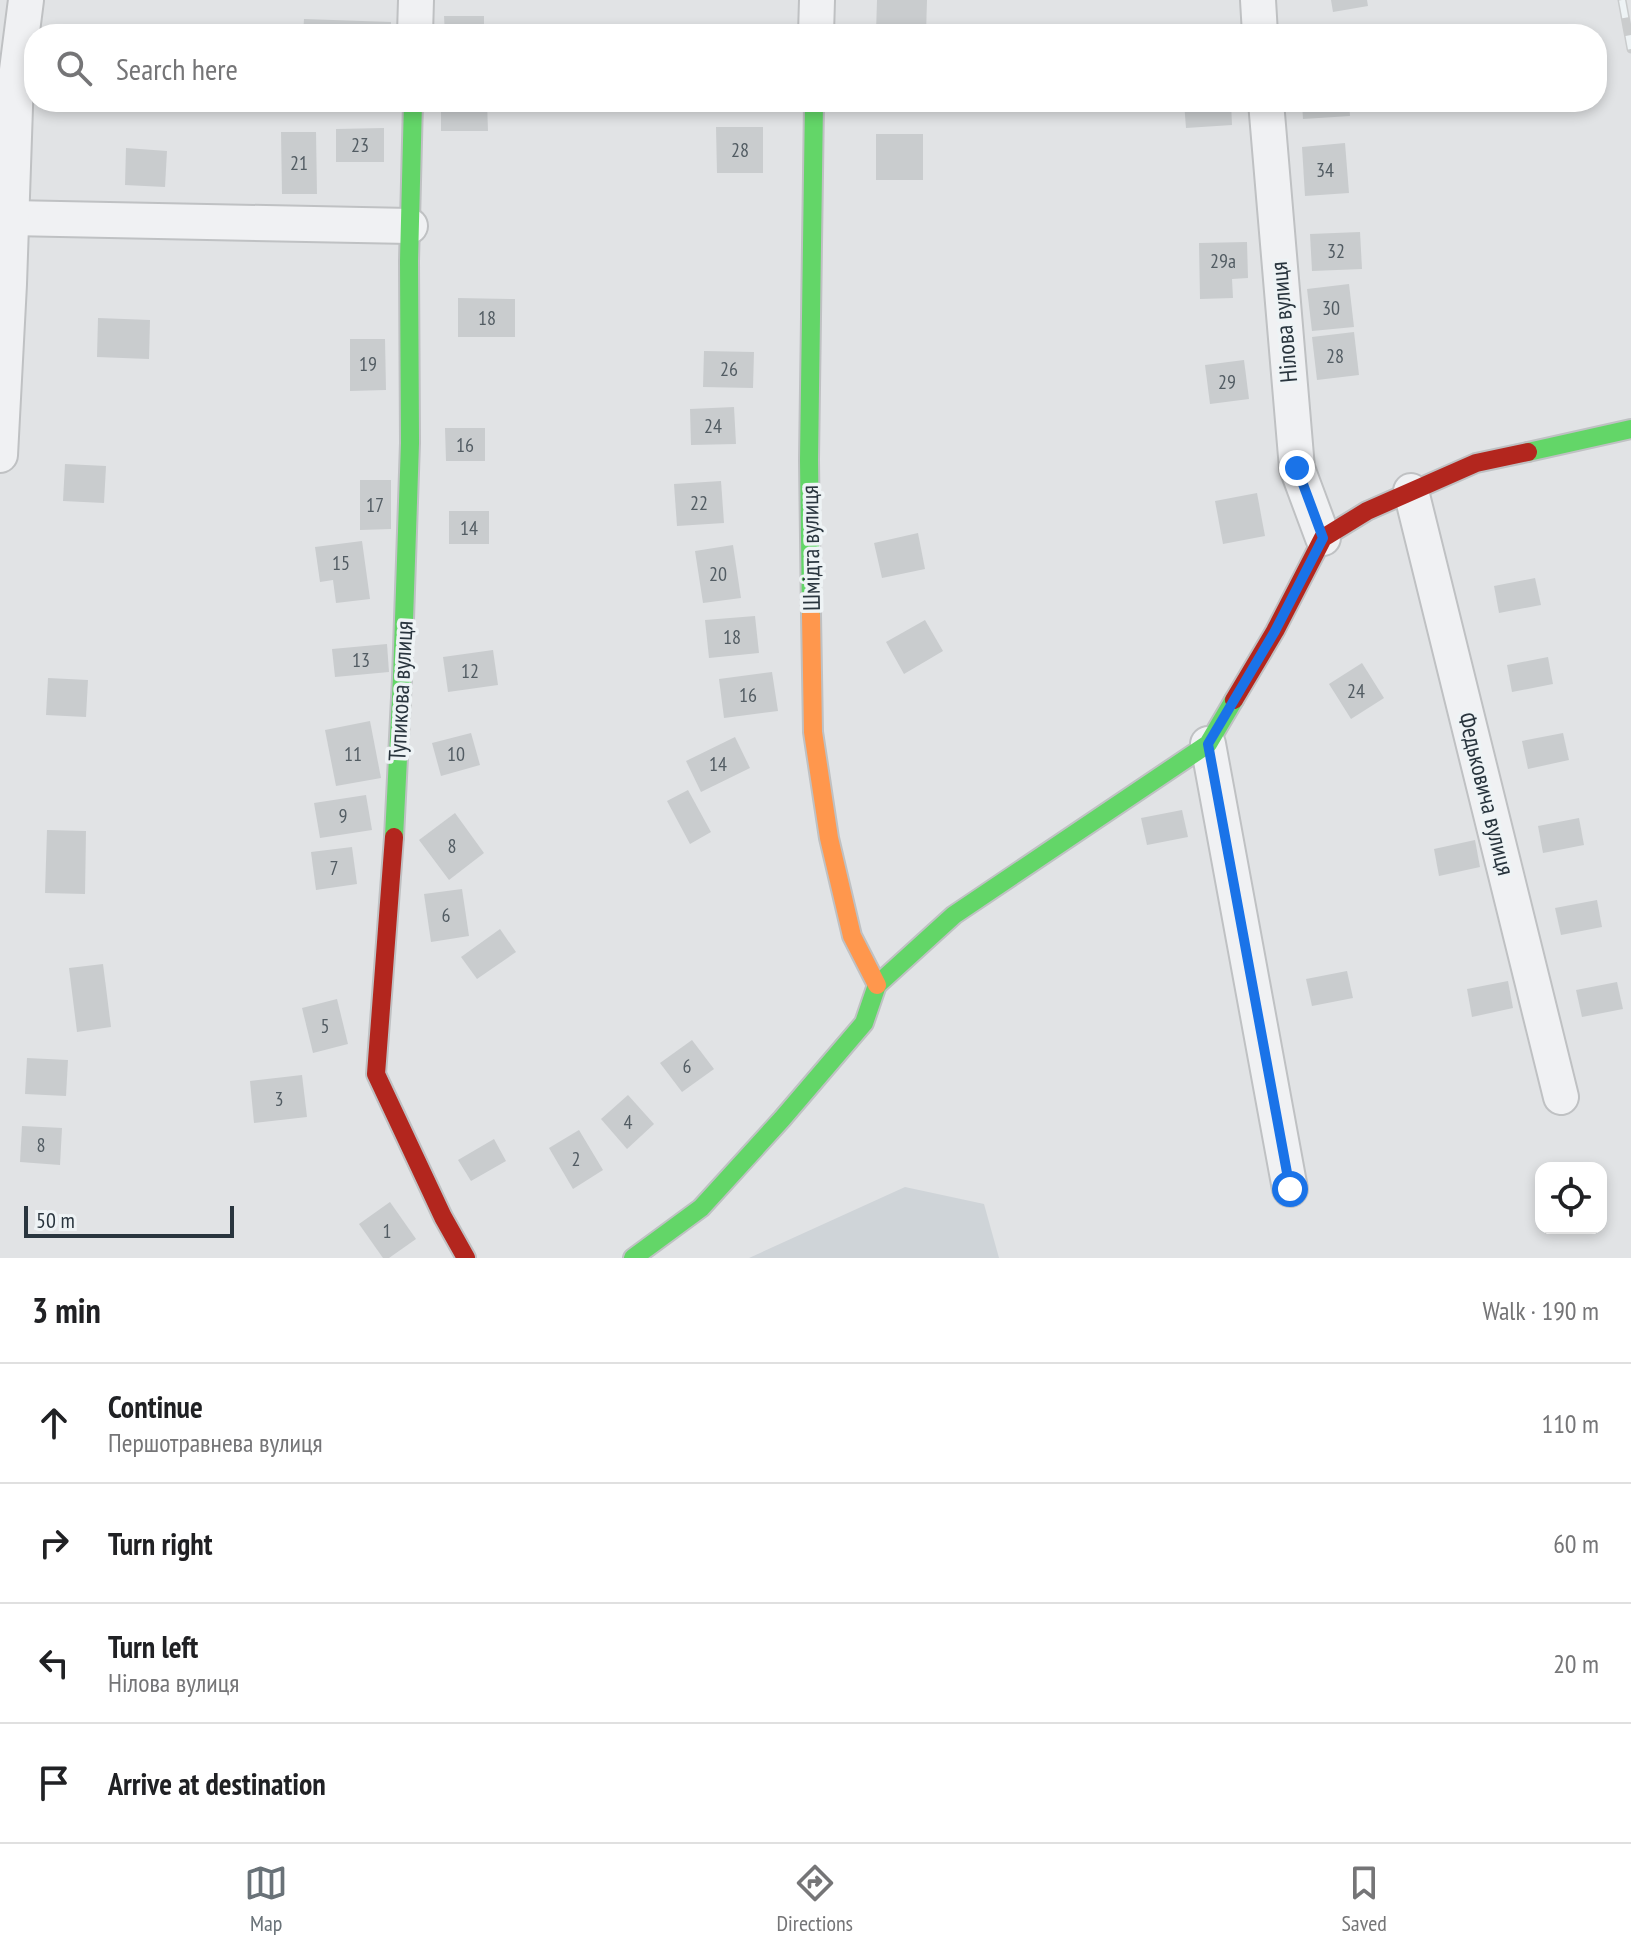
<!DOCTYPE html>
<html lang="en">
<head>
<meta charset="utf-8">
<style>
  :root { --surface:#fff; --page:#f6f6f6; --text:#202124; --muted:#757577; --line:#e0e0e0; --accent:#697278 }
  body { margin:0; font-family:"PT Sans Narrow",sans-serif; background:var(--page); color:var(--text) }
  .controls { position:absolute; right:24px; bottom:24px; display:grid; overflow:hidden; border-radius:16px; box-shadow:0 4px 12px #0003 }
  .controls button { width:72px; height:72px; display:grid; place-items:center; padding:0; border:0; border-bottom:2px solid var(--line); background:var(--surface); color:var(--text); font:40px sans-serif }
  .scale { position:absolute; left:24px; bottom:20px; width:210px; box-sizing:border-box; padding-left:8px; border:4px solid #29353e; border-top:0; font-size:22px; line-height:28px; white-space:nowrap; color:#29353e; -webkit-text-stroke:6px #eef3f5; paint-order:stroke }
  .stop { position:absolute; width:24px; height:24px; margin:-18px; border:6px solid #1a73e8; border-radius:50%; background:#fff }
  .stop.end { background:#1a73e8; border-color:#fff; box-shadow:0 2px 8px #0008 }
  .list { margin:0; padding:0; list-style:none }
  h2 { display:flex; justify-content:space-between; align-items:center; height:104px; margin:0; padding:0 32px; font-size:34px }
  h2 small { font-size:26px; font-weight:400; color:var(--muted) }
  .list li { display:grid; grid-template-columns:52px 1fr auto; gap:24px; align-items:center; box-sizing:border-box; height:120px; padding:0 32px; border-top:2px solid var(--line) }
  .list b { display:block; font-size:30px; white-space:nowrap }
  .list p { margin:0; font-size:26px; white-space:nowrap; color:var(--muted) }
  .list em { font-size:26px; font-style:normal; color:var(--muted) }
  .icon { flex:none; width:44px; height:44px; fill:none; stroke:currentColor; stroke-width:2; stroke-linecap:round; stroke-linejoin:round }
  .map { position:relative; flex:none; width:1631px; height:1258px; overflow:hidden }
  .search { position:absolute; background:var(--surface); box-shadow:0 4px 12px #0003; left:24px; right:24px; top:24px; height:88px; display:flex; align-items:center; gap:20px; box-sizing:border-box; padding:0 28px; border-radius:32px; color:var(--muted); font-size:30px }
  .sheet { height:584px; background:var(--surface) }
  nav { display:flex; justify-content:space-around; align-items:center; box-sizing:border-box; height:112px; border-top:2px solid var(--line); background:var(--surface); font-size:22px; color:var(--muted) }
  nav a { display:grid; justify-items:center; gap:4px }
  nav .on { color:var(--accent) }
  .map>svg:first-child { display:block }
  .built { fill:#cfd4d8 }
  .building { fill:#c9ccce }
  .lines { fill:none; stroke-linecap:round; stroke-linejoin:round }
  .street-casing { stroke:#bfc1c3; stroke-width:38 }
  .fast-casing { stroke:#bfc1c3; stroke-width:22 }
  .slow-casing { stroke:#bfc1c3; stroke-width:22 }
  .jam-casing { stroke:#bfc1c3; stroke-width:22 }
  .street { stroke:#f0f1f3; stroke-width:34 }
  .fast { stroke:#63d668; stroke-width:18 }
  .slow { stroke:#ff974d; stroke-width:18 }
  .jam { stroke:#b3261e; stroke-width:18 }
  .rail-casing { stroke:#cacccd; stroke-width:9 }
  .rail { stroke:#eef3f5; stroke-width:6; stroke-dasharray:18; stroke-linecap:butt }
  .route { stroke:#1a73e8; stroke-width:10 }
  .labels { text-anchor:middle; stroke-width:7; stroke-linejoin:round; paint-order:stroke }
  .number-label { font-size:20px; fill:#525c63 }
  .street-label { font-size:24px; fill:#29353e; stroke:#eef3f5 }
</style>
</head>
<body>
<div class="map">
<svg width="1631" height="1258" viewBox="0 0 1631 1258">
  <rect width="100%" height="100%" fill="#e1e3e5"/>
  <path class="built" d="M905 1187 984 1204 999 1258H749Z"/>
  <g class="building">
    <path d="M877 0H927L926 34 876 32Z"/>
    <path d="M1331 0H1367L1368 6 1333 12Z"/>
    <path d="M444 16H484V34H445Z"/>
    <path d="M304 19 391 22V34H303Z"/>
    <path d="M1231 29V34H1181V32Z"/>
    <path d="M441 102H487L488 131H441Z"/>
    <path d="M1184 102H1231L1232 125 1186 128Z"/>
    <path d="M1302 102H1349L1350 116 1303 119Z"/>
    <path d="M716 127H763V173H717Z"/>
    <path d="M384 128V162H336V129Z"/>
    <path d="M281 132H316L317 194H282Z"/>
    <rect x="876" y="134" width="47" height="46"/>
    <path d="M1345 143 1349 193 1305 196 1302 147Z"/>
    <path d="M126 148 167 151 165 187 125 185Z"/>
    <path d="M1360 232 1362 269 1312 271 1310 234Z"/>
    <path d="M1247 242 1248 278 1232 279 1233 298 1200 299 1199 243Z"/>
    <path d="M1349 284 1354 327 1312 331 1307 289Z"/>
    <path d="M458 298 515 299V337H458Z"/>
    <path d="M98 318 150 320 149 359 97 357Z"/>
    <path d="M1354 332 1359 375 1317 380 1312 337Z"/>
    <path d="M350 339H385L386 390 350 391Z"/>
    <path d="M704 351 754 352 753 388 703 387Z"/>
    <path d="M1244 360 1249 399 1210 404 1205 365Z"/>
    <path d="M734 407 736 444 691 445 690 409Z"/>
    <path d="M445 428H485V461H446Z"/>
    <path d="M65 464 106 466 104 503 63 501Z"/>
    <path d="M360 480H391V529L360 530Z"/>
    <path d="M721 481 724 523 677 526 674 484Z"/>
    <path d="M1257 493 1265 536 1223 544 1215 501Z"/>
    <rect x="449" y="511" width="40" height="33"/>
    <path d="M918 533 925 569 882 578 874 543Z"/>
    <path d="M362 541 370 599 336 603 333 580 320 582 315 547Z"/>
    <path d="M733 545 741 598 703 603 695 551Z"/>
    <path d="M1535 578 1541 605 1499 613 1494 586Z"/>
    <path d="M755 616 759 653 709 658 705 620Z"/>
    <path d="M925 620 943 651 904 674 886 642Z"/>
    <path d="M387 644 389 672 335 677 332 649Z"/>
    <path d="M493 650 498 685 448 692 443 657Z"/>
    <path d="M1548 657 1553 684 1512 692 1507 665Z"/>
    <path d="M1362 663 1384 698 1351 719 1329 684Z"/>
    <path d="M772 672 778 711 724 718 719 679Z"/>
    <path d="M48 678 88 680 86 717 46 715Z"/>
    <path d="M370 721 381 778 336 786 325 730Z"/>
    <path d="M471 733 480 765 441 776 432 743Z"/>
    <path d="M1563 733 1569 760 1528 769 1522 741Z"/>
    <path d="M735 737 750 768 701 792 686 761Z"/>
    <path d="M688 790 711 832 690 844 667 801Z"/>
    <path d="M366 795 372 830 320 838 314 803Z"/>
    <path d="M1182 810 1188 837 1147 845 1141 818Z"/>
    <path d="M455 813 484 853 449 880 419 840Z"/>
    <path d="M1579 818 1584 845 1543 853 1538 826Z"/>
    <path d="M47 830 86 831 85 894 45 893Z"/>
    <path d="M1475 840 1480 867 1439 876 1434 849Z"/>
    <path d="M352 847 357 884 316 890 311 852Z"/>
    <path d="M462 889 469 936 431 942 424 894Z"/>
    <path d="M1597 900 1602 927 1561 935 1555 908Z"/>
    <path d="M500 929 516 952 477 979 461 957Z"/>
    <path d="M103 964 111 1027 77 1032 69 968Z"/>
    <path d="M1347 971 1353 998 1312 1006 1306 979Z"/>
    <path d="M1508 981 1513 1008 1472 1017 1467 989Z"/>
    <path d="M1617 982 1623 1009 1582 1017 1576 990Z"/>
    <path d="M337 999 348 1044 313 1053 302 1008Z"/>
    <path d="M692 1040 714 1069 682 1092 660 1063Z"/>
    <path d="M27 1058 68 1060 66 1096 25 1094Z"/>
    <path d="M302 1075 307 1117 254 1123 250 1081Z"/>
    <path d="M628 1095 654 1124 627 1149 601 1119Z"/>
    <path d="M22 1126 62 1128 60 1165 20 1162Z"/>
    <path d="M579 1130 603 1170 573 1189 549 1148Z"/>
    <path d="M494 1139 506 1161 471 1181 458 1160Z"/>
    <path d="M390 1202 416 1239 389 1258H383L359 1224Z"/>
  </g>
  <g class="lines">
    <defs>
      <g id="street">
        <path d="M1258 0 1260 34"/>
        <path d="M415 34 416 0"/>
        <path d="M816 34 817 0"/>
        <path d="M1266 102 1297 468 1323 538"/>
        <path d="M11 218 410 226"/>
        <path d="M0 455 9 284 16 78 26 0"/>
        <path d="M1411 491 1561 1097"/>
        <path d="M1208 744 1290 1189"/>
      </g>
      <g id="fast">
        <path d="M1528 452 1631 429"/>
        <path d="M811 615 809 460 814 102"/>
        <path d="M394 837 402 678 410 443 409 261 413 102"/>
        <path d="M633 1258 701 1208 782 1119 864 1023 877 985 954 915 1208 744 1234 700"/>
      </g>
      <path id="slow" d="M811 615 813 732 829 838 852 936 877 985"/>
      <g id="jam">
        <path d="M1234 700 1275 631 1323 538 1367 511 1476 463 1528 452"/>
        <path d="M394 837 376 1074 443 1217 466 1258"/>
      </g>
    </defs>
    <use href="#street" class="street-casing"/>
    <use href="#fast" class="fast-casing"/>
    <use href="#slow" class="slow-casing"/>
    <use href="#jam" class="jam-casing"/>
    <use href="#street" class="street"/>
    <use href="#fast" class="fast"/>
    <use href="#slow" class="slow"/>
    <use href="#jam" class="jam"/>
    <defs>
      <path id="rail" d="M1622 0 1631 49"/>
    </defs>
    <use href="#rail" class="rail-casing"/>
    <use href="#rail" class="rail"/>
  </g>
  <g class="lines">
    <path class="route" d="M1290 1189 1208 744 1275 631 1323 538 1297 468"/>
  </g>
  <g class="labels">
    <g class="number-label">
      <text x="360" y="152">23</text>
      <text x="740" y="157">28</text>
      <text x="299" y="170">21</text>
      <text x="1325" y="177">34</text>
      <text x="1336" y="258">32</text>
      <text x="1223" y="268">29а</text>
      <text x="1331" y="315">30</text>
      <text x="487" y="325">18</text>
      <text x="1335" y="363">28</text>
      <text x="368" y="371">19</text>
      <text x="729" y="376">26</text>
      <text x="1227" y="389">29</text>
      <text x="713" y="433">24</text>
      <text x="465" y="452">16</text>
      <text x="699" y="510">22</text>
      <text x="375" y="512">17</text>
      <text x="469" y="535">14</text>
      <text x="341" y="570">15</text>
      <text x="718" y="581">20</text>
      <text x="732" y="644">18</text>
      <text x="361" y="667">13</text>
      <text x="470" y="678">12</text>
      <text x="1356" y="698">24</text>
      <text x="748" y="702">16</text>
      <text x="353" y="761">11</text>
      <text x="456" y="761">10</text>
      <text x="718" y="771">14</text>
      <text x="343" y="823">9</text>
      <text x="452" y="853">8</text>
      <text x="334" y="875">7</text>
      <text x="446" y="922">6</text>
      <text x="325" y="1033">5</text>
      <text x="687" y="1073">6</text>
      <text x="279" y="1106">3</text>
      <text x="628" y="1129">4</text>
      <text x="41" y="1152">8</text>
      <text x="576" y="1166">2</text>
      <text x="387" y="1238">1</text>
    </g>
    <g class="street-label">
      <text transform="translate(1284 322) rotate(-95)" y="8">Нілова вулиця</text>
      <text transform="translate(811 548) rotate(-91)" y="8">Шмідта вулиця</text>
      <text transform="translate(401 691) rotate(-87)" y="8">Тупикова вулиця</text>
      <text transform="translate(1486 794) rotate(76)" y="8">Федьковича вулиця</text>
    </g>
  </g>
</svg>
<div class="controls">
<button><svg class="icon" aria-label="locate" viewBox="0 0 24 24"><circle cx="12" cy="12" r="6"/><path d="M12 2v4M12 18v4M2 12h4M18 12h4"/></svg></button>
</div>
<div class="scale">50 m</div>
<div class="stop" style="left:1290px;top:1189px"></div>
<div class="stop end" style="left:1297px;top:468px"></div>
<div class="search"><svg class="icon" aria-label="search" viewBox="0 0 24 24"><circle cx="10" cy="10" r="6"/><path d="M15 15l6 6"/></svg>Search here</div>
</div>
<section class="sheet">
<h2>3 min<small>Walk · 190 m</small></h2>
<ul class="list">
<li><svg class="icon" aria-label="ahead" viewBox="0 0 24 24"><path d="M12 20V5M6 11l6-6 6 6"/></svg><div><b>Continue</b><p>Першотравнева вулиця</p></div><em>110 m</em></li>
<li><svg class="icon" aria-label="right" viewBox="0 0 24 24"><path d="M7 20v-9h11M14 6l5 5-5 5"/></svg><div><b>Turn right</b></div><em>60 m</em></li>
<li><svg class="icon" aria-label="left" viewBox="0 0 24 24"><path d="M17 20v-9H6M10 6l-5 5 5 5"/></svg><div><b>Turn left</b><p>Нілова вулиця</p></div><em>20 m</em></li>
<li><svg class="icon" aria-label="arrive" viewBox="0 0 24 24"><path d="M6 21V4h12l-3 4 3 4H6"/></svg><div><b>Arrive at destination</b></div></li>
</ul>
</section>
<nav>
<a class="on"><svg class="icon" aria-label="map" viewBox="0 0 24 24"><path d="M3 6l6-2 6 2 6-2v14l-6 2-6-2-6 2zM9 4v14M15 6v14"/></svg>Map</a>
<a><svg class="icon" aria-label="directions" viewBox="0 0 24 24"><path d="M12 3l9 9-9 9-9-9zM9 14v-3h6M13 9l2 2-2 2"/></svg>Directions</a>
<a><svg class="icon" aria-label="saved" viewBox="0 0 24 24"><path d="M7 4h10v16l-5-4-5 4z"/></svg>Saved</a>
</nav>
</body>
</html>
